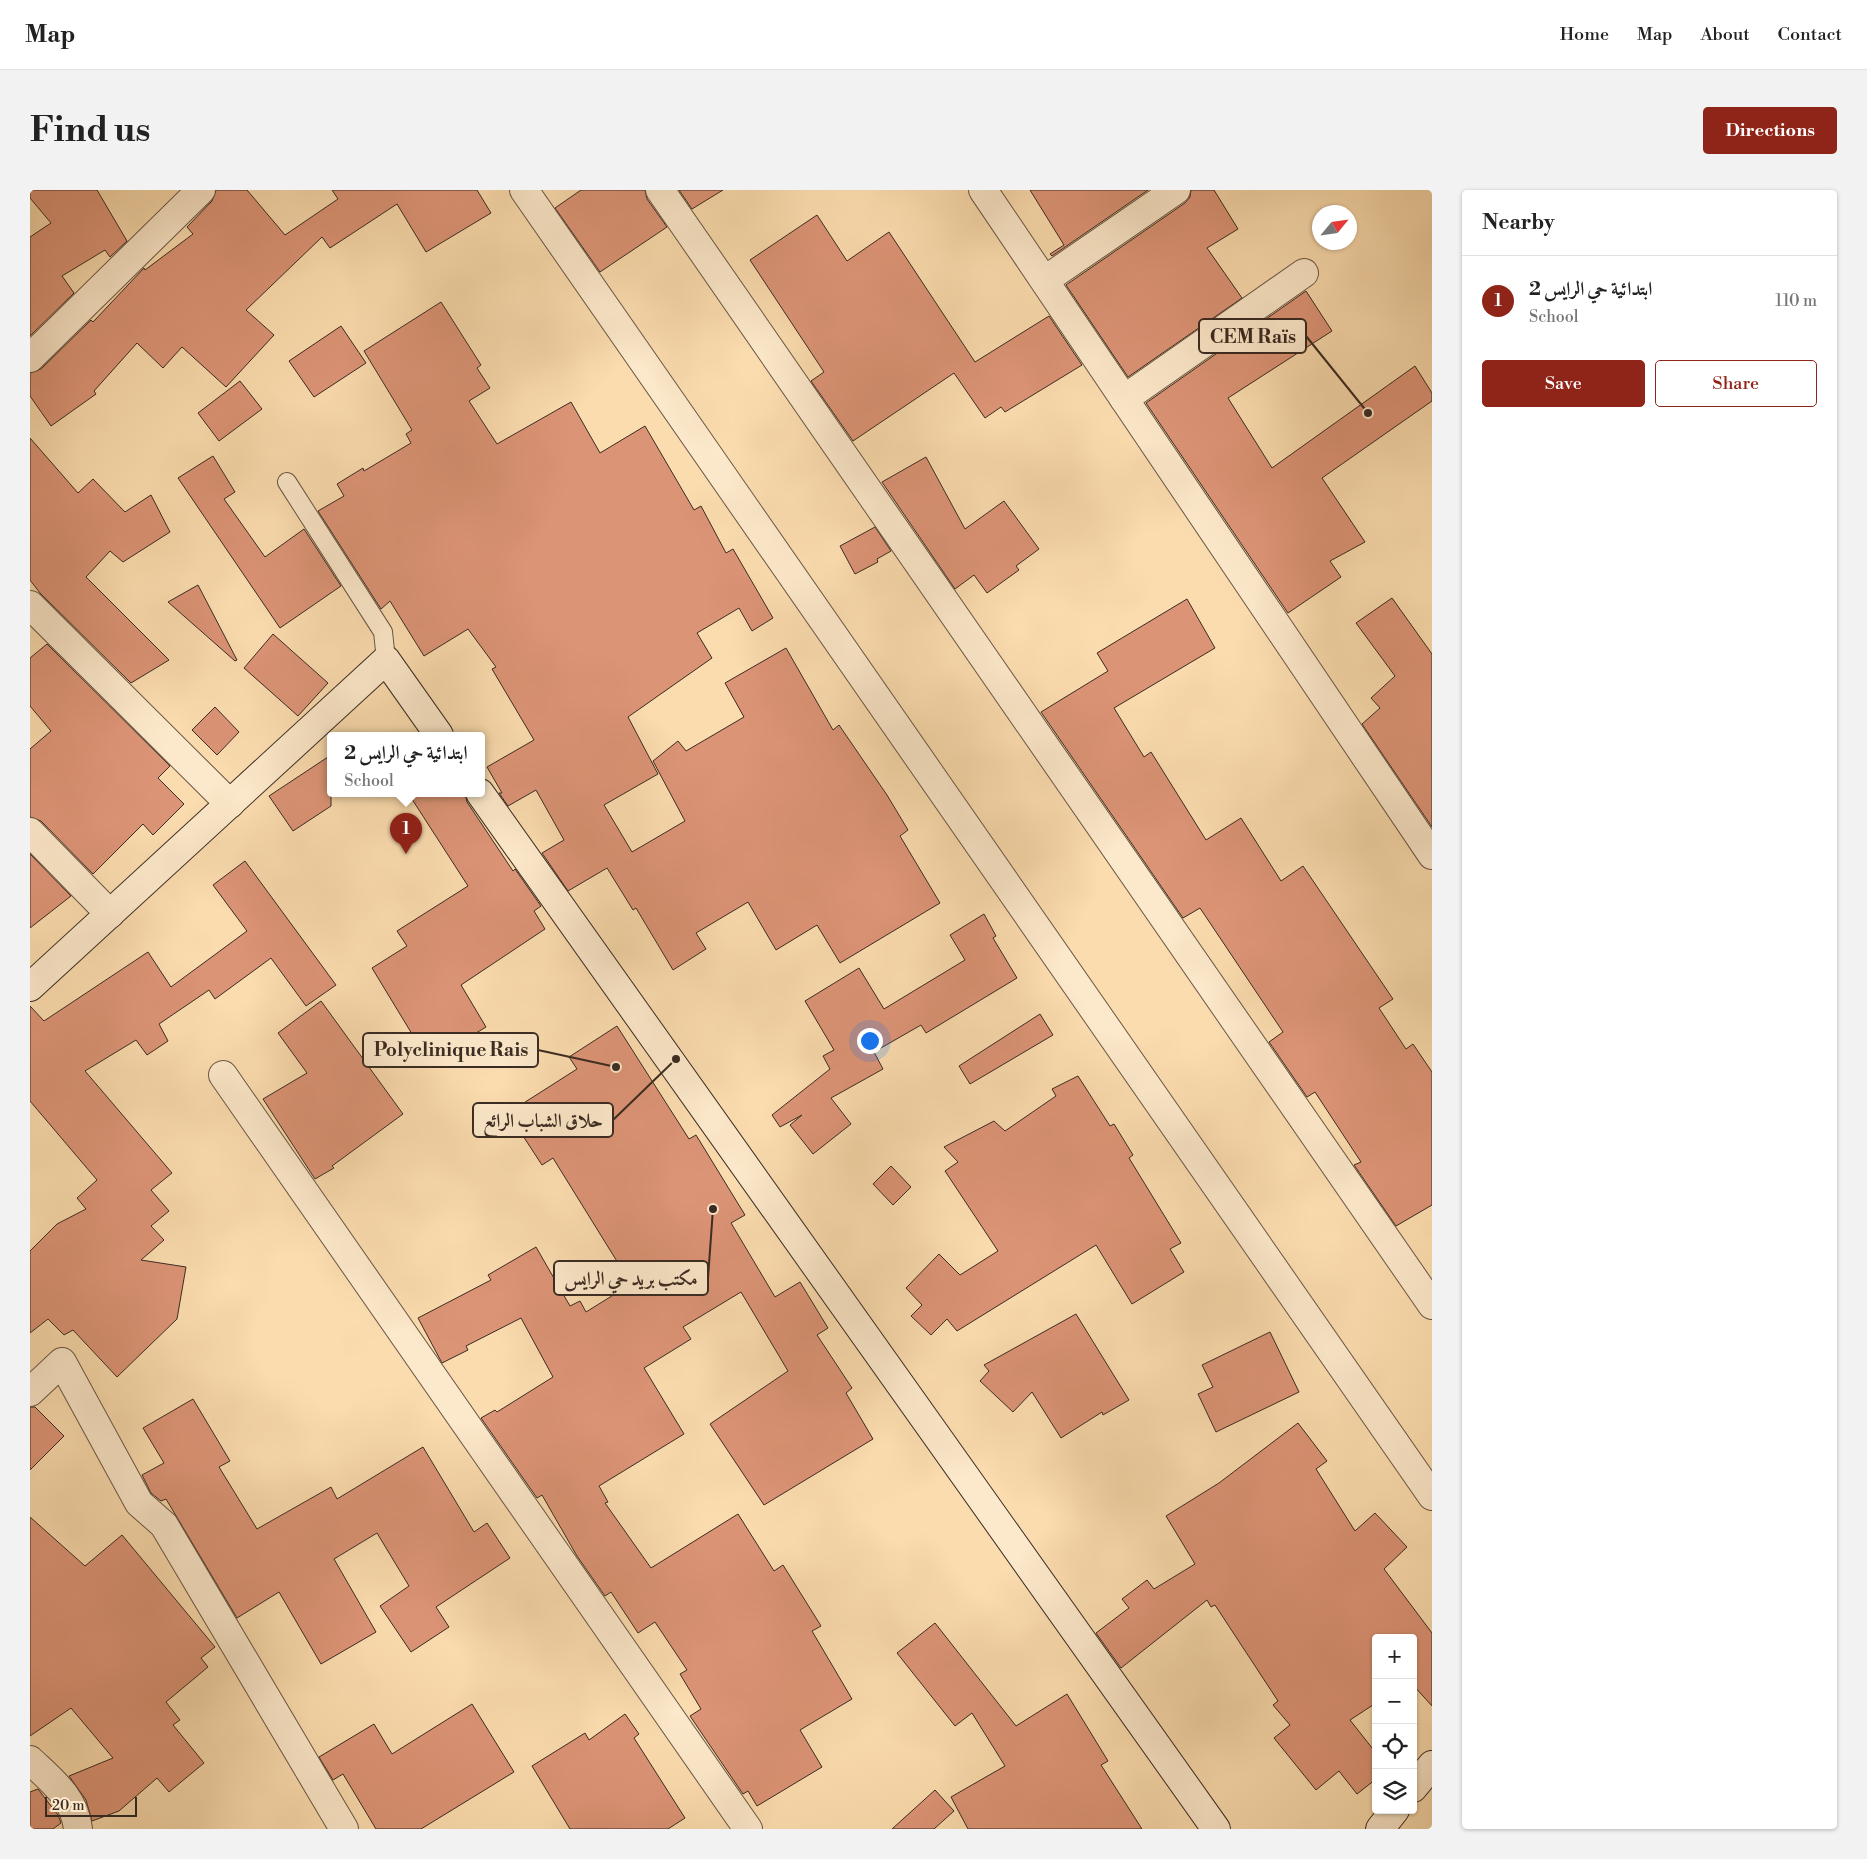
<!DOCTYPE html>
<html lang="en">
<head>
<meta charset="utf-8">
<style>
  :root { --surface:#fff; --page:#f2f2f2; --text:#222; --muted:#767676; --line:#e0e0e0; --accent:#8f2418 }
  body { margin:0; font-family:"Libre Bodoni",Amiri,serif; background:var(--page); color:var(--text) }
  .controls { position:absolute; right:15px; bottom:15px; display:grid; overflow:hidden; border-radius:5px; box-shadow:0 1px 4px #0004 }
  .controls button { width:45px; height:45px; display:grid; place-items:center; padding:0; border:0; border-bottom:1px solid var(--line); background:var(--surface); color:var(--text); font:25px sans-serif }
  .compass { position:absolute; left:1282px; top:15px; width:45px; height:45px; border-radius:50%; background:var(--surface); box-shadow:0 1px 4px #0004; rotate:61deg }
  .scale { position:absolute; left:15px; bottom:12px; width:92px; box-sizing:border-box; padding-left:5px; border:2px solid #3a2b22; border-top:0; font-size:14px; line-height:18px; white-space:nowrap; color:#3a2b22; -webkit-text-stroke:4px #fce8ca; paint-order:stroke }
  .you { position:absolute; left:839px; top:850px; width:18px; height:18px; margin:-12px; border:4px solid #fff; border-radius:50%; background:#1a73e8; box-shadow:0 0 0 8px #1a73e833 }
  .badge { display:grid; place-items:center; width:32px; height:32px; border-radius:50%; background:var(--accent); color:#fff; font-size:16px; font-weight:700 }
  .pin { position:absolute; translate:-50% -41px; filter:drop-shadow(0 1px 2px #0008) }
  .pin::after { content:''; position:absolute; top:26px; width:18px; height:15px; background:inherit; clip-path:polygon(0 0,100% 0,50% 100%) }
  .popup { position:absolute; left:297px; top:542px; width:158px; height:65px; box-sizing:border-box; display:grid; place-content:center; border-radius:5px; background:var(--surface); filter:drop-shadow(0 1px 4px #0005); font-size:16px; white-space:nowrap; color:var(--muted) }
  .popup b { font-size:19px; color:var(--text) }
  .popup::after { content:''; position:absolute; left:50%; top:100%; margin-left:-10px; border:10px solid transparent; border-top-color:var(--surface) }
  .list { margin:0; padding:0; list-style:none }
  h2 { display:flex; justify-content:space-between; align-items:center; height:65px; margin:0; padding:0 20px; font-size:21px }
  h2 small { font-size:16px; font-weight:400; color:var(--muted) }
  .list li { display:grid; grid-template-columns:32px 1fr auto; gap:15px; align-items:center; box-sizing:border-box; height:90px; padding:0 20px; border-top:1px solid var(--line) }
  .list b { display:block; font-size:19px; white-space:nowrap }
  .list p { margin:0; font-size:16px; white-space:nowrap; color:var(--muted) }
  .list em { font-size:16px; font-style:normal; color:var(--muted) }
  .actions { display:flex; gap:10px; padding:15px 20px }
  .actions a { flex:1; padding:11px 0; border:1px solid var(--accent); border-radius:5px; text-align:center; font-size:18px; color:var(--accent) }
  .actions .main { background:var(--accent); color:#fff }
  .icon { flex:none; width:28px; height:28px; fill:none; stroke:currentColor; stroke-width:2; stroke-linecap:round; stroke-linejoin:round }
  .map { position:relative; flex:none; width:1402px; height:1639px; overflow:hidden; border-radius:5px }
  header { display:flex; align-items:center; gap:30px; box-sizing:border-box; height:70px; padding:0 25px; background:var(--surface); border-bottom:1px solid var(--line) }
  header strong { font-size:24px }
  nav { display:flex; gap:28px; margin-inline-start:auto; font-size:18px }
  .intro { display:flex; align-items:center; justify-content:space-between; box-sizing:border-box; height:120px; padding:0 30px }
  h1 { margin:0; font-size:35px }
  .button { padding:12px 22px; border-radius:5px; background:var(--accent); color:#fff; font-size:18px; font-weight:700 }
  main { display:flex; gap:30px; padding:0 30px }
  aside { flex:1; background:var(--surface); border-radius:5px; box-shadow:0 1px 4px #0004 }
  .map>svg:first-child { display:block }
  .building { fill:#dc9476; stroke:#3a2b22 }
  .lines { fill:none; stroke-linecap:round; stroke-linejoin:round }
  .lane-casing { stroke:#6a5745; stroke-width:20 }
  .street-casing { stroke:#6a5745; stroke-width:30 }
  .secondary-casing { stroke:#3a2b22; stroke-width:30 }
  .lane { stroke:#fce8ca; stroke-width:18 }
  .street { stroke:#fce8ca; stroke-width:28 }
  .secondary { stroke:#fce8ca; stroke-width:28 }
  .leader { fill:none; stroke:#3a2b22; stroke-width:2 }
  .callout-dot { fill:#3a2b22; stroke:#fce8ca; stroke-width:2 }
  .callout { fill:#fce8ca; stroke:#3a2b22; stroke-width:2 }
  .callout-label { font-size:19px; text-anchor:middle; font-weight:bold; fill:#3a2b22 }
</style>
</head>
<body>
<header>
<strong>Map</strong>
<nav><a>Home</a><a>Map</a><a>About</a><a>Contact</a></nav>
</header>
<div class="intro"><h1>Find us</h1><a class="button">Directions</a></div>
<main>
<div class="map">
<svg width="1402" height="1639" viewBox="0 0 1402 1639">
  <rect width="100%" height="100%" fill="#fbdcae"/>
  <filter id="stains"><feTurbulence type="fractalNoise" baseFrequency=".004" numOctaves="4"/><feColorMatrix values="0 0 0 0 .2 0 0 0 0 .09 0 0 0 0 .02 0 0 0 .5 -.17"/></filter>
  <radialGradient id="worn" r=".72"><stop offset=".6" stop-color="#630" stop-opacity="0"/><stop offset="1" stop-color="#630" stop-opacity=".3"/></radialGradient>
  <g class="building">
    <path d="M0 0H67L97 51 80 67 75 60 32 86 44 103 0 146V47L21 33 0 8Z"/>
    <path d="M186 0H217L255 45 308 9 302 0H447L461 23 396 62 367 14 300 58 292 47 216 120 244 145 196 197 152 157 133 178 107 153 64 201 66 204 21 236 0 206V183L11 179 61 130 63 132 114 78 115 80 163 44 157 37 182 11Z"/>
    <path d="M551 0H615L617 9 637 37 570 82 525 18Z"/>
    <path d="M649 0H693L662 19Z"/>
    <path d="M1000 0H1118L1022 66 1020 64 1034 55Z"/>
    <path d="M1161 0H1184L1208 39 1177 58 1212 108 1098 187 1036 95 1155 13 1160 7Z"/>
    <path d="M787 25 817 71 859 42 945 172 1019 126 1052 175 975 222 971 217 955 228 924 183 823 251 781 191 794 182 720 70Z"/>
    <path d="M1276 101 1302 141 1198 208 1242 278 1385 176 1402 203V211L1292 288 1335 352 1300 371 1311 387 1258 423 1116 213Z"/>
    <path d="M411 112 451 175 447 178 460 198 439 211 467 254 541 212 570 263 615 236 664 320 671 316 696 363 703 359 743 428 722 441 709 418 667 443 682 468 598 527 628 584 574 615 602 662 655 631 623 571 648 551 656 561 714 527 695 493 756 458 803 540 809 535 857 605 878 640 870 646 910 713 810 773 787 735 746 760 718 712 666 743 676 759 643 780 606 718 603 720 577 678 538 701 512 663 534 650 506 600 478 616 469 603H472L457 577 504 550 462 479 466 477 438 439 394 466 360 411 351 419 288 321 314 306 307 294 333 278 334 281 381 253 376 244 382 240 334 161Z"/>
    <path d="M311 136 336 173 284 207 259 171Z"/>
    <path d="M210 191 232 219 189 251 168 223Z"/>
    <path d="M0 248 48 303 63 289 95 322 121 305 140 342 93 372 80 361 56 387 139 470 101 493 10 403 0 390Z"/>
    <path d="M183 266 205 302 194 309 235 367 274 339 311 396 250 438 148 288Z"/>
    <path d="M896 267 935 339 974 311 1009 359 986 376 989 380 957 403 944 385 925 399 852 292Z"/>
    <path d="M845 337 861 361 847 369 848 372 825 384 810 356Z"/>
    <path d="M168 395 207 470 205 471 138 412Z"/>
    <path d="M1362 408 1402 464V637L1332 534 1350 518 1341 508 1365 486 1326 433Z"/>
    <path d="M1157 409 1185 458 1084 518 1114 567 1121 562 1176 650 1211 628 1251 691 1273 676 1363 809 1349 818 1376 859 1383 854 1402 882V1015L1366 1036 1324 975 1331 972 1285 902 1277 907 1239 852 1253 842 1170 718 1153 728 1011 522 1078 481 1067 463Z"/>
    <path d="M243 444 298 493 268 526 214 478Z"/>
    <path d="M17 454 140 576 128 588 154 614 123 645 113 634 63 684 11 631 0 627V559L21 541 0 516V468Z"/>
    <path d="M185 517 209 542 187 565 162 540Z"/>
    <path d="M301 565V616L263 641 239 606Z"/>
    <path d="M378 603H435L437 612 483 681 485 679 511 716 504 721 515 739 431 795 456 837 399 872 342 778 377 756 367 741 438 696Z"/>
    <path d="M0 664 41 706 0 738Z"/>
    <path d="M215 671 306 795 276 816 241 768 185 809 179 800 129 834 138 851 117 865 106 850 55 881 142 983 121 1000 139 1021 121 1036 134 1050 111 1070 156 1077 147 1129 87 1187 43 1140 34 1145 18 1129 0 1143V1061L27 1034 56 1019 47 1008 67 990 0 911V816L14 831 118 762 141 797 217 741 183 695Z"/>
    <path d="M954 724 966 746 963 748 987 788 896 843 891 835 844 862 853 879 801 908 821 934 783 964 760 935 772 925 750 937 742 925 800 879 793 866 804 860 775 811 829 778 854 819 935 770 920 745Z"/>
    <path d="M291 811 373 924 302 976 304 978 285 989 233 909 277 883 248 843Z"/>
    <path d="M1010 824 1023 845 940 894 929 876Z"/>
    <path d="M587 836 659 949 666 945 715 1025 701 1033 745 1107 770 1092 798 1138 787 1145 822 1198 816 1203 843 1249 734 1315 680 1234 758 1181 711 1102 653 1137 661 1149 614 1178 654 1244 569 1296 578 1312 575 1313 621 1378 708 1324 744 1381 753 1375 791 1436 782 1441 822 1509 770 1540 792 1577 727 1616 718 1601 713 1604 660 1526 671 1519 650 1484 657 1480 625 1432 608 1443 581 1402 575 1406 547 1366 512 1305 507 1308 451 1228 465 1220 467 1222 523 1187 491 1128 436 1156 438 1160 412 1173 388 1128 461 1090 458 1085 506 1057 540 1116 550 1111 556 1122 601 1094 523 968 512 975 478 923 547 879 539 867Z"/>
    <path d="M1048 886 1080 936 1084 934 1103 965 1099 968 1151 1053 1140 1059 1154 1082 1102 1114 1066 1055 927 1141 917 1129 901 1145 881 1126 892 1115 876 1098 909 1064 930 1085 968 1061 915 981 928 972 914 957 964 931 975 941 1026 906 1022 899Z"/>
    <path d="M861 976 881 997 863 1015 843 994Z"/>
    <path d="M1046 1124 1099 1210 1073 1225 1072 1222 1031 1248 1002 1202 983 1222 950 1191 959 1181 954 1175Z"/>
    <path d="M1240 1142 1269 1202 1186 1242 1168 1204 1183 1197 1172 1175Z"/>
    <path d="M163 1209 200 1271 189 1277 227 1339 301 1297 307 1309 393 1257 444 1342 457 1333 480 1368 406 1417 419 1437 381 1462 350 1416 379 1396 347 1343 304 1369 346 1442 291 1474 249 1402 207 1428 136 1309 131 1311 121 1303 112 1285 134 1273 113 1238Z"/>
    <path d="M0 1217H5L34 1246 0 1280Z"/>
    <path d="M1268 1233 1297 1271 1286 1279 1325 1341 1345 1323 1377 1357 1354 1379 1402 1443V1516L1383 1495V1448H1346V1513L1320 1530 1346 1563V1589L1327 1604 1309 1581 1286 1600 1244 1548 1260 1535 1243 1515 1248 1511 1185 1415 1181 1417 1177 1410 1091 1478 1066 1443 1099 1418 1092 1409 1117 1390 1124 1399 1165 1374 1136 1326 1189 1293Z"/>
    <path d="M0 1327 55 1376 92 1345 185 1457 171 1468 178 1477 136 1512 150 1530 143 1535 174 1573 139 1602 127 1588 89 1621 62 1631 56 1610 39 1586 83 1568 41 1518 0 1546Z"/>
    <path d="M905 1433 986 1536 1037 1504 1078 1571 1071 1575 1112 1639H938L921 1607 975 1576 942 1523 925 1536 867 1463Z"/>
    <path d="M442 1514 484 1582 391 1639H346L313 1584 303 1590 289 1567 344 1534 362 1564Z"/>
    <path d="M595 1524 609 1544 604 1548 655 1628 638 1639H540L502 1576 555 1543 559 1550Z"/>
    <path d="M8 1599 28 1625 31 1633 23 1639H0V1602Z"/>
    <path d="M905 1600 924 1621 904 1639H862Z"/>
  </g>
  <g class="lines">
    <defs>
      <path id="lane" d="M257 292 353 442 356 470"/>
      <g id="street">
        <path d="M494 0 1402 1306"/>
        <path d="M630 0 1402 1115"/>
        <path d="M953 0 1402 665"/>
        <path d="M1015 90 1146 0"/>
        <path d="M0 168 171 0"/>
        <path d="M1094 209 1274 83"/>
        <path d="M0 415 200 614"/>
        <path d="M0 642 80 724"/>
        <path d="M193 885 718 1639"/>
        <path d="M0 1202 32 1172 109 1313 134 1335 314 1639"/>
        <path d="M0 1570C21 1590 45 1608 48 1639"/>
      </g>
      <g id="secondary">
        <path d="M450 603 1186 1639"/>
        <path d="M0 797 356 470 409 545"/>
        <path d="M1383 1598 1402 1575"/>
        <path d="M1350 1639 1365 1620"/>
      </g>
    </defs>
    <use href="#lane" class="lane-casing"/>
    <use href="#street" class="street-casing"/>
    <use href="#secondary" class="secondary-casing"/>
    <use href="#lane" class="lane"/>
    <use href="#street" class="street"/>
    <use href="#secondary" class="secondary"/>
  </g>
  <path class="leader" d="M1338 223L1276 146M586 877L508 860M646 869L583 930M683 1019L678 1088"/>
  <g class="callout-dot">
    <circle cx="1338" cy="223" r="5"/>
    <circle cx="586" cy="877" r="5"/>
    <circle cx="646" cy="869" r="5"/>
    <circle cx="683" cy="1019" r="5"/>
  </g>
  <g class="callout">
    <rect x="1169" y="129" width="107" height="34" rx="5"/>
    <rect x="333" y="843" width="175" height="34" rx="5"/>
    <rect x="443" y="913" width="140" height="34" rx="5"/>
    <rect x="524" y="1071" width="154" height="34" rx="5"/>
  </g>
  <g class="callout-label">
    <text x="1223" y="153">CEM Raïs</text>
    <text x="421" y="866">Polyclinique Rais</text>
    <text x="513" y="937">حلاق الشباب الرائع</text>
    <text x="601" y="1095">مكتب بريد حي الرايس</text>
  </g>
  <rect width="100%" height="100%" filter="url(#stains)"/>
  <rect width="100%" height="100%" fill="url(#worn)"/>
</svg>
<div class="controls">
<button>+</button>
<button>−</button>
<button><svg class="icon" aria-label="locate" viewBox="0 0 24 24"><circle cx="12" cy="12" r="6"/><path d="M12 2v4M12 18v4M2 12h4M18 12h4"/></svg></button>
<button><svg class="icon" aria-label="layers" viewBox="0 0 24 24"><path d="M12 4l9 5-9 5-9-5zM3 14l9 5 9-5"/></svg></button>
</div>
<svg class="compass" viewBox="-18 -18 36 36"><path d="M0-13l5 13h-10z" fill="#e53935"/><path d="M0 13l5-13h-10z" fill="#767676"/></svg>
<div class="scale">20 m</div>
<div class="you"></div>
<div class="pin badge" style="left:376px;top:664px">1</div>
<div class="popup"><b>ابتدائية حي الرايس 2</b>School</div>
</div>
<aside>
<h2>Nearby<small></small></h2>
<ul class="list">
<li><span class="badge">1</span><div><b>ابتدائية حي الرايس 2</b><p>School</p></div><em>110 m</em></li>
</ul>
<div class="actions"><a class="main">Save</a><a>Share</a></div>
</aside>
</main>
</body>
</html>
